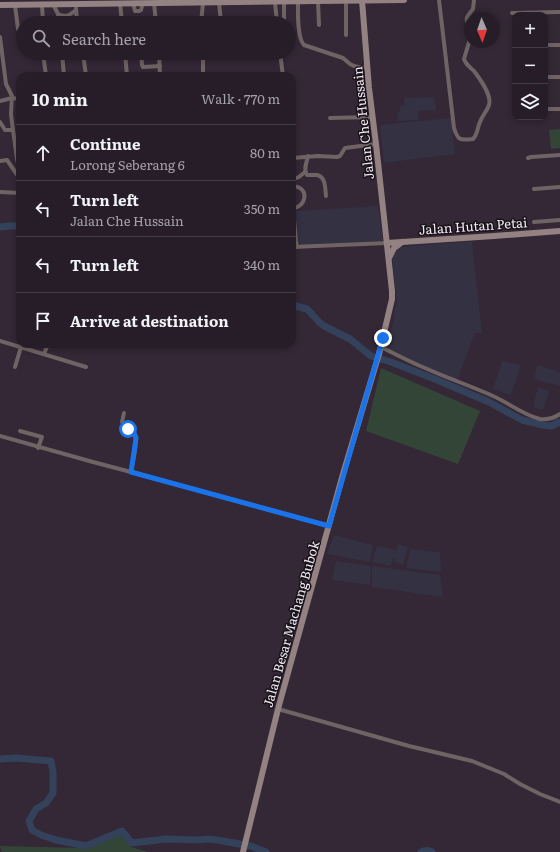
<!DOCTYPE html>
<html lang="en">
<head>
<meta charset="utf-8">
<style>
  :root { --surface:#271d28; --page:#332a34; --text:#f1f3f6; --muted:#a4a2a8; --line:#433b45 }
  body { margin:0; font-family:Literata,serif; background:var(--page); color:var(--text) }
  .controls { position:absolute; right:12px; top:12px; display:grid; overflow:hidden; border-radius:8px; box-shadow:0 2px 6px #0003 }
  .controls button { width:36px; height:36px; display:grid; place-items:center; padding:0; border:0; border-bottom:1px solid var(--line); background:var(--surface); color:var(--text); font:20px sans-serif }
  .compass { position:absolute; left:464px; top:12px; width:36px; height:36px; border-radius:50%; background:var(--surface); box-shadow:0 2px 6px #0003; rotate:178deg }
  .stop { position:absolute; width:12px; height:12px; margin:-9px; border:3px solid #1a73e8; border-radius:50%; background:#fff }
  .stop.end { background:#1a73e8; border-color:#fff; box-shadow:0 1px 4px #0008 }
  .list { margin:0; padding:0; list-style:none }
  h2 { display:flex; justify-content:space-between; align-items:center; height:52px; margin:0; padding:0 16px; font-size:17px }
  h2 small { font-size:13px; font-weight:400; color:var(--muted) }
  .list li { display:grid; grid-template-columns:26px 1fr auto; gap:12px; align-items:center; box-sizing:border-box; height:56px; padding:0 16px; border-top:1px solid var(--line) }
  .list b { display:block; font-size:15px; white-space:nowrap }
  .list p { margin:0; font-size:13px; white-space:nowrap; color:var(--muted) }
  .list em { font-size:13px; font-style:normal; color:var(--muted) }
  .icon { flex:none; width:22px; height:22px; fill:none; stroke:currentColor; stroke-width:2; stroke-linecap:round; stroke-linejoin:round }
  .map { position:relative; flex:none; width:560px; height:852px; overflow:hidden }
  .search { position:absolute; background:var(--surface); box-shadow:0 2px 6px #0003; left:16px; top:16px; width:280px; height:44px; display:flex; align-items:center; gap:10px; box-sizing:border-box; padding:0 14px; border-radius:22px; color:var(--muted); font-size:15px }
  .panel { position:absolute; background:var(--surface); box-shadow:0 2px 6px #0003; left:16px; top:72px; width:280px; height:276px; border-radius:12px }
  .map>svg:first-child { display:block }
  .industrial { fill:#343142 }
  .green { fill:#334537 }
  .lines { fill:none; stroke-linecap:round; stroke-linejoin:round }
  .river { stroke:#34415b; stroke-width:7 }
  .street { stroke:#6f6364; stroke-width:4 }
  .secondary { stroke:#948283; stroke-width:6 }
  .route { stroke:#1a73e8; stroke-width:5 }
  .labels { text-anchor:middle; stroke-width:3; stroke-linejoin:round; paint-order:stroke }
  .street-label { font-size:13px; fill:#f1e8f2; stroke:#181219 }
</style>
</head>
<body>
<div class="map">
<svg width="560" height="852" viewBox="0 0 560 852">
  <rect width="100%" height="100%" fill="#342736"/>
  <g class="industrial">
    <path d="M434 97 436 110 418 111V120L398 121 397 113 400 112V106L405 105 404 98Z"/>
    <path d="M451 118 455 154 384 163 380 125Z"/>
    <path d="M378 206 383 241 302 245 298 243 296 211Z"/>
    <path d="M472 241 482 333H475L457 380 415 364 386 348 395 316 393 315 397 303 392 255 400 247Z"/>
    <path d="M502 361 521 365 511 395 493 389Z"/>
    <path d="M537 365 560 372V386L534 379Z"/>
    <path d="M538 387 549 391 543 410 533 407Z"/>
    <path d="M334 535 373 545 370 562 327 554Z"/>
    <path d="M398 544 408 547 403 565 394 562 396 559 393 558 391 566 372 562 377 546 396 550Z"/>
    <path d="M410 549 440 552 441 572 406 568Z"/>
    <path d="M336 561 371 566 370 585 332 580Z"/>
    <path d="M372 566 440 575 443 597 372 587Z"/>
  </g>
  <g class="green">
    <path d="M560 129V148L551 149 549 130Z"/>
    <path d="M381 368 480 411 458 464 366 431Z"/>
    <path d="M122 833 131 847 148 852H2L0 846 85 848Z"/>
  </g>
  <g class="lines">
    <g class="river">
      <path d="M0 227 10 226H20"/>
      <path d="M292 305 307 309 311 313 319 322 324 326 350 339 371 356 391 362 437 380 489 402 522 420 543 425 551 426 560 422"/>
      <path d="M0 759 16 758 51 761 53 772V793L46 803 36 809 29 821 32 830 41 835 56 840 86 846 122 831 132 843 166 839 198 840 208 839 217 840 251 846 266 852"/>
      <path d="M421 852C425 850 428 850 432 852"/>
    </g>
    <g class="street">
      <path d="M439 0 454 128C458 141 460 140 473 139 478 134 477 128 480 122 482 116 487 111 489 105 492 95 480 79 474 71 470 67 466 65 464 59L470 39"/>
      <path d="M318 1 319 25"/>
      <path d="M346 1V35"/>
      <path d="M219 2 221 23"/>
      <path d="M275 2 277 23"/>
      <path d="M298 2C298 12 297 38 304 45L343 58 350 64 354 66 358 67H367"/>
      <path d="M120 3 122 23"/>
      <path d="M133 3 135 11H139L141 10 143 3"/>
      <path d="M154 3 156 23"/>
      <path d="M53 4 58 14 59 23"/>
      <path d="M15 5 18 29"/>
      <path d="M42 5 43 23"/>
      <path d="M76 8 77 23"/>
      <path d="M512 13 560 12"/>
      <path d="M58 14C66 18 70 15 76 10"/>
      <path d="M201 23 203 3"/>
      <path d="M284 23V2"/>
      <path d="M470 31C466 18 464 20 473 9L474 0"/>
      <path d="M0 37 6 84 12 96 11 114 13 130 17 159 20 172"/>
      <path d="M545 45H560"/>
      <path d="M43 53 46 76"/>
      <path d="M62 53 64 76"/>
      <path d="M83 53 86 76"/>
      <path d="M125 53 127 76"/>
      <path d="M141 53 142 65 143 67 160 66"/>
      <path d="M159 53 160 76"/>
      <path d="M203 53V76"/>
      <path d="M280 53 283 76"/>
      <path d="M545 77H560"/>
      <path d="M0 101 12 98 20 99"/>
      <path d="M545 109H560"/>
      <path d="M330 118 372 117"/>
      <path d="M0 122 5 130H13"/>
      <path d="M308 156C307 162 303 169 307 175 310 175 314 175 317 175 326 177 325 188 326 196"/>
      <path d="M292 157 294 186"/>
      <path d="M292 158 318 156 337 157 340 156 345 148 376 144"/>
      <path d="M528 158 531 157 560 155"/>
      <path d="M0 161 7 160 20 179"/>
      <path d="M294 179 299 177 305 172"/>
      <path d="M292 186C312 187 305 209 292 208"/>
      <path d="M534 189 560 187"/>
      <path d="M0 192 20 193"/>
      <path d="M292 197 296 241 297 247"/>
      <path d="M534 222 560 220"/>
      <path d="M292 247 387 243"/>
      <path d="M0 341 86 367"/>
      <path d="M381 347C395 354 410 362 425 368 447 378 471 386 493 396 509 403 523 415 540 419 548 420 554 418 560 414"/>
      <path d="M44 354 48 344"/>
      <path d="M15 367 21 347"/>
      <path d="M124 413 122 422C126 427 131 429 134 433 139 440 132 464 131 472"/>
      <path d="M20 431 42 437 38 448"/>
      <path d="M0 436 93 462 131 472 329 526"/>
      <path d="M278 709 409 746 472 761 504 774 520 784 540 794 560 802"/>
    </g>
    <g class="secondary">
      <path d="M0 5 404 0"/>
      <path d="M387 243 494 236 560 231"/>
      <path d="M389 258 394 248 402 242"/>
      <path d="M243 852 278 709 343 474 379 354 392 299V291L387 245 376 144 369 88 362 0"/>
    </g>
  </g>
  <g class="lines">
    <path class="route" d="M128 429 134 433 136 438 131 472 329 526 383 338"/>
  </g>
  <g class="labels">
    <g class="street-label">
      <text transform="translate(363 123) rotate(-96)" y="5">Jalan Che Hussain</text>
      <text transform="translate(473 226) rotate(-4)" y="5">Jalan Hutan Petai</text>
      <text transform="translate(291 624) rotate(-74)" y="5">Jalan Besar Machang Bubok</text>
    </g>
  </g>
</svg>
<div class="controls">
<button>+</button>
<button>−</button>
<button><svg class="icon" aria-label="layers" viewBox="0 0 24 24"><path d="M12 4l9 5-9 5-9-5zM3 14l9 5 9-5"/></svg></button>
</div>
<svg class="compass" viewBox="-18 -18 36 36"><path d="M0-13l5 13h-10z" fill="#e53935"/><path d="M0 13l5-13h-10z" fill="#a4a2a8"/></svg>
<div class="stop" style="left:128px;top:429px"></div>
<div class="stop end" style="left:383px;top:338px"></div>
<div class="search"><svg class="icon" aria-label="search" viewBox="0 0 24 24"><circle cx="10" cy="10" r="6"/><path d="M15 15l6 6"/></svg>Search here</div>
<section class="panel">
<h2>10 min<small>Walk · 770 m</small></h2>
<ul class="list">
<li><svg class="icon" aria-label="ahead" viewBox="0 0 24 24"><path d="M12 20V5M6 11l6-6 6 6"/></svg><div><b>Continue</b><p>Lorong Seberang 6</p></div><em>80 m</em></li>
<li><svg class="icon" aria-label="left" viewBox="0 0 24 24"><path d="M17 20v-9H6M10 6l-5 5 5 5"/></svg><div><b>Turn left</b><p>Jalan Che Hussain</p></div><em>350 m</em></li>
<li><svg class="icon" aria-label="left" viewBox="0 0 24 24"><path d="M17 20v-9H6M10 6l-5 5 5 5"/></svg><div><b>Turn left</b></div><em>340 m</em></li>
<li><svg class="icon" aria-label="arrive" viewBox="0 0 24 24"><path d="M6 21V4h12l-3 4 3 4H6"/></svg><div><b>Arrive at destination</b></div></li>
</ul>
</section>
</div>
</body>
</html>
